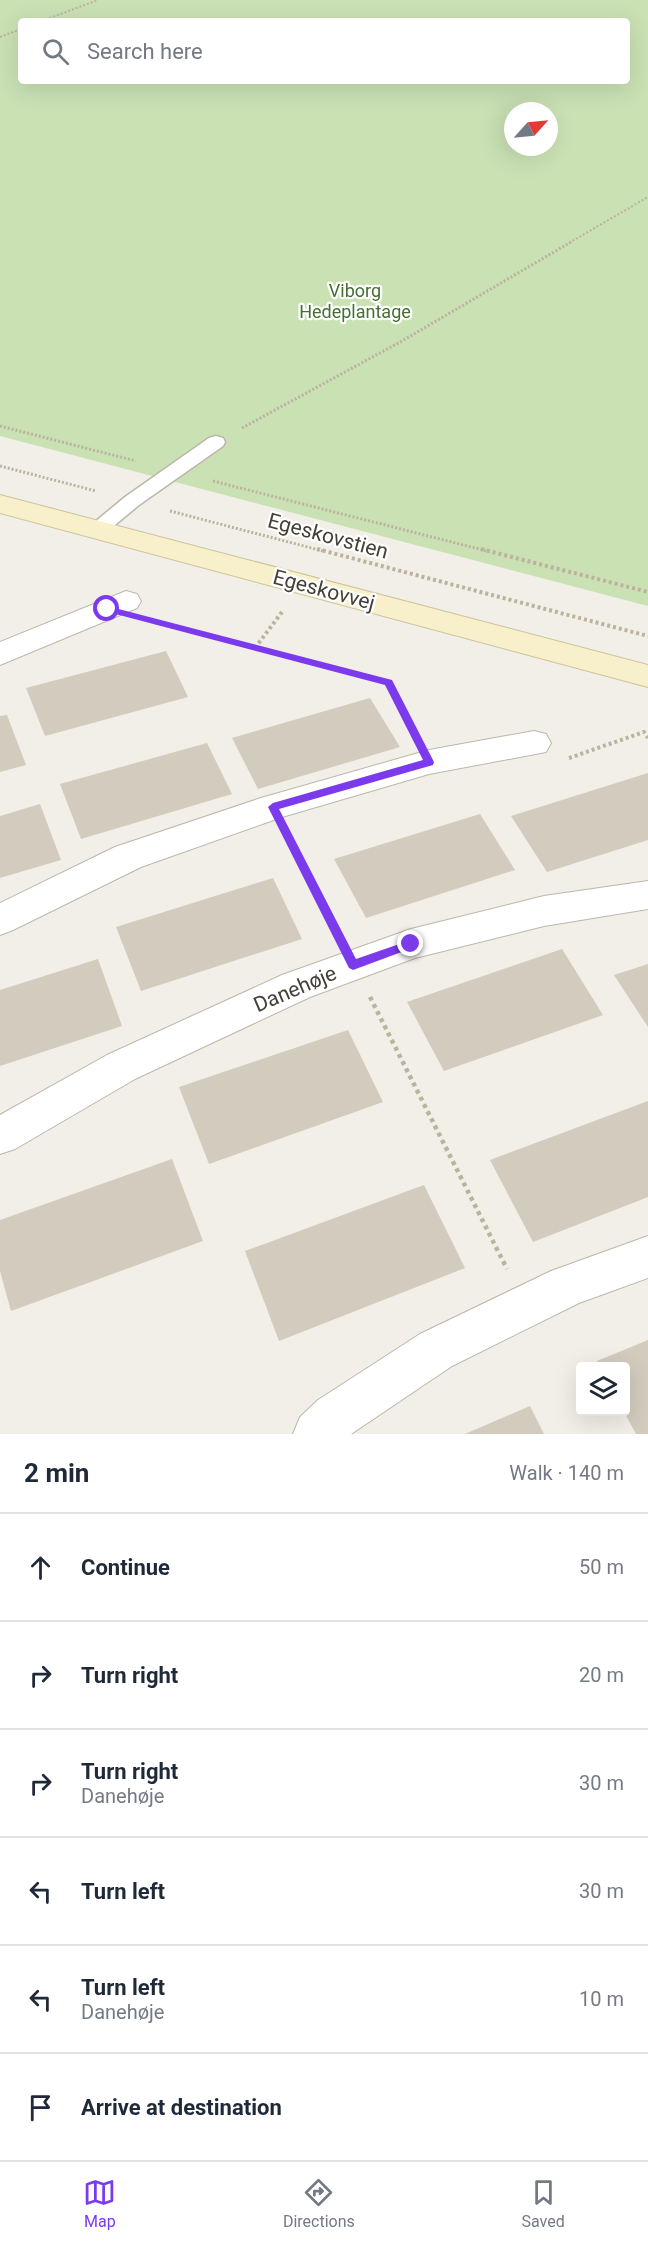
<!DOCTYPE html>
<html lang="en">
<head>
<meta charset="utf-8">
<style>
  :root { --surface:#fff; --page:#f2f2f3; --text:#1f2937; --muted:#747a83; --line:#e0e1e3; --accent:#7c3aed }
  body { margin:0; font-family:Roboto,sans-serif; background:var(--page); color:var(--text) }
  .controls { position:absolute; right:18px; bottom:18px; display:grid; overflow:hidden; border-radius:6px; box-shadow:0 6px 24px #0002 }
  .controls button { width:54px; height:54px; display:grid; place-items:center; padding:0; border:0; border-bottom:2px solid var(--line); background:var(--surface); color:var(--text); font:30px sans-serif }
  .compass { position:absolute; left:504px; top:102px; width:54px; height:54px; border-radius:50%; background:var(--surface); box-shadow:0 6px 24px #0002; rotate:63deg }
  .stop { position:absolute; width:18px; height:18px; margin:-14px; border:4px solid #7c3aed; border-radius:50%; background:#fff }
  .stop.end { background:#7c3aed; border-color:#fff; box-shadow:0 2px 6px #0008 }
  .list { margin:0; padding:0; list-style:none }
  h2 { display:flex; justify-content:space-between; align-items:center; height:78px; margin:0; padding:0 24px; font-size:26px }
  h2 small { font-size:20px; font-weight:400; color:var(--muted) }
  .list li { display:grid; grid-template-columns:39px 1fr auto; gap:18px; align-items:center; box-sizing:border-box; height:108px; padding:0 24px; border-top:2px solid var(--line) }
  .list b { display:block; font-size:22px; white-space:nowrap }
  .list p { margin:0; font-size:20px; white-space:nowrap; color:var(--muted) }
  .list em { font-size:20px; font-style:normal; color:var(--muted) }
  .icon { flex:none; width:33px; height:33px; fill:none; stroke:currentColor; stroke-width:2; stroke-linecap:round; stroke-linejoin:round }
  .map { position:relative; flex:none; width:648px; height:1434px; overflow:hidden }
  .search { position:absolute; background:var(--surface); box-shadow:0 6px 24px #0002; left:18px; right:18px; top:18px; height:66px; display:flex; align-items:center; gap:15px; box-sizing:border-box; padding:0 21px; border-radius:6px; color:var(--muted); font-size:22px }
  .sheet { height:726px; background:var(--surface) }
  nav { display:flex; justify-content:space-around; align-items:center; box-sizing:border-box; height:84px; border-top:2px solid var(--line); background:var(--surface); font-size:16px; color:var(--muted) }
  nav a { display:grid; justify-items:center; gap:3px }
  nav .on { color:var(--accent) }
  .map>svg:first-child { display:block }
  .green { fill:#cae1b4; fill-rule:evenodd }
  .building { fill:#d2cbbe }
  .lines { fill:none; stroke-linecap:round; stroke-linejoin:round }
  .lane-casing { stroke:#bcb7ab; stroke-width:3 }
  .street-casing { stroke:#bcb7ab; stroke-width:2 }
  .secondary-casing { stroke:#ccc39b; stroke-width:2 }
  .path-far3 { stroke:#bcb39e; stroke-width:2; stroke-dasharray:2 2; stroke-linecap:butt }
  .path-far2 { stroke:#bcb39e; stroke-width:3; stroke-dasharray:2 2; stroke-linecap:butt }
  .path-far1 { stroke:#bcb39e; stroke-width:4; stroke-dasharray:3 3; stroke-linecap:butt }
  .path { stroke:#bcb39e; stroke-width:4.5; stroke-dasharray:4 4; stroke-linecap:butt }
  .lane { fill:#fff; fill-rule:evenodd }
  .street { fill:#fff; fill-rule:evenodd }
  .secondary { fill:#f8f0ca; fill-rule:evenodd }
  .route { fill:#7c3aed }
  .labels { text-anchor:middle; stroke-width:4.5; stroke-linejoin:round; paint-order:stroke }
  .far-park-label { font-size:18px; fill:#446f31; stroke:#fff }
  .street-label { font-size:21px; fill:#443f37; stroke:#fff }
</style>
</head>
<body>
<div class="map">
<svg width="648" height="1434" viewBox="0 0 648 1434">
  <rect width="100%" height="100%" fill="#f1efe7"/>
  <path class="green" d="M0 0H648V606L0 436ZM21 21H627V81H21ZM513 111H549V147H513Z"/>
  <g class="building">
    <path d="M166 651 188 697 45 736 26 688Z"/>
    <path d="M370 698 400 747 258 789 232 738Z"/>
    <path d="M7 715 26 765 0 772V716Z"/>
    <path d="M207 743 232 794 81 839 60 784Z"/>
    <path d="M648 773V840L547 872 511 816Z"/>
    <path d="M40 804 61 860 0 878V816Z"/>
    <path d="M480 814 515 870 366 918 334 859Z"/>
    <path d="M273 878 302 939 141 991 116 927Z"/>
    <path d="M562 949 603 1015 444 1071 407 1002Z"/>
    <path d="M98 959 122 1026 0 1066V990Z"/>
    <path d="M648 964V1027L614 975Z"/>
    <path d="M348 1030 383 1102 209 1164 179 1087Z"/>
    <path d="M648 1101V1197L533 1242 490 1160Z"/>
    <path d="M172 1159 203 1241 11 1311 0 1271V1220Z"/>
    <path d="M424 1185 465 1268 279 1341 245 1251Z"/>
    <path d="M648 1340V1434H636L624 1412 626 1366H600L597 1361Z"/>
    <path d="M530 1406 544 1434H465Z"/>
  </g>
  <g class="lines">
    <defs>
      <path id="lane" d="M216 436 223 438 225 442 223 446 139 505 104 534 97 536 90 534 87 530 90 526 125 497 209 438Z"/>
      <g id="street">
        <path d="M126 591 137 594 141 601 137 608 0 665V642Z"/>
        <path d="M534 731 546 734 551 743 546 752 429 774 282 817 141 867 13 930 0 935V903L115 847 261 798 429 750Z"/>
        <path d="M648 881V909L544 926 415 958 310 997 135 1079 15 1149 0 1154V1115L107 1055 282 975 411 929 544 896Z"/>
        <path d="M648 1236V1278L579 1303 452 1366 351 1434H293L300 1417 318 1400 420 1334 551 1271Z"/>
      </g>
      <path id="secondary" d="M0 495 648 665V687L0 513Z"/>
    </defs>
    <use href="#lane" class="lane-casing"/>
    <use href="#street" class="street-casing"/>
    <use href="#secondary" class="secondary-casing"/>
    <g class="path-far3">
      <path d="M42 21 98 0"/>
      <path d="M0 37 21 29"/>
      <path d="M569 243 648 197"/>
    </g>
    <g class="path-far2">
      <path d="M0 426 136 461"/>
      <path d="M242 428 402 341 571 242"/>
      <path d="M0 466 96 491"/>
      <path d="M213 481 487 551"/>
      <path d="M170 511 323 551"/>
    </g>
    <g class="path-far1">
      <path d="M317 549 648 636"/>
      <path d="M481 549 648 592"/>
      <path d="M154 622 389 683 414 733"/>
      <path d="M255 648 282 612"/>
      <path d="M569 758 644 732 648 738"/>
      <path d="M288 837 337 932"/>
    </g>
    <path class="path" d="M370 997 507 1269"/>
    <use href="#lane" class="lane"/>
    <use href="#street" class="street"/>
    <use href="#secondary" class="secondary"/>
  </g>
  <path class="route" d="M107 606 392 680 434 762 433 765 279 809 356 959 411 940 415 941V947L353 970 349 968 268 807 273 803 423 760 385 685 104 611 102 609Z"/>
  <g class="labels">
    <g class="far-park-label">
      <text x="355" y="297">Viborg<tspan x="355" dy="21">Hedeplantage</tspan></text>
    </g>
    <g class="street-label">
      <text transform="translate(328 536) rotate(15)" y="7">Egeskovstien</text>
      <text transform="translate(324 590) rotate(15)" y="7">Egeskovvej</text>
      <text transform="translate(295 989) rotate(-23)" y="7">Danehøje</text>
    </g>
  </g>
</svg>
<div class="controls">
<button><svg class="icon" aria-label="layers" viewBox="0 0 24 24"><path d="M12 4l9 5-9 5-9-5zM3 14l9 5 9-5"/></svg></button>
</div>
<svg class="compass" viewBox="-18 -18 36 36"><path d="M0-13l5 13h-10z" fill="#e53935"/><path d="M0 13l5-13h-10z" fill="#747a83"/></svg>
<div class="stop" style="left:107px;top:609px"></div>
<div class="stop end" style="left:411px;top:944px"></div>
<div class="search"><svg class="icon" aria-label="search" viewBox="0 0 24 24"><circle cx="10" cy="10" r="6"/><path d="M15 15l6 6"/></svg>Search here</div>
</div>
<section class="sheet">
<h2>2 min<small>Walk · 140 m</small></h2>
<ul class="list">
<li><svg class="icon" aria-label="ahead" viewBox="0 0 24 24"><path d="M12 20V5M6 11l6-6 6 6"/></svg><div><b>Continue</b></div><em>50 m</em></li>
<li><svg class="icon" aria-label="right" viewBox="0 0 24 24"><path d="M7 20v-9h11M14 6l5 5-5 5"/></svg><div><b>Turn right</b></div><em>20 m</em></li>
<li><svg class="icon" aria-label="right" viewBox="0 0 24 24"><path d="M7 20v-9h11M14 6l5 5-5 5"/></svg><div><b>Turn right</b><p>Danehøje</p></div><em>30 m</em></li>
<li><svg class="icon" aria-label="left" viewBox="0 0 24 24"><path d="M17 20v-9H6M10 6l-5 5 5 5"/></svg><div><b>Turn left</b></div><em>30 m</em></li>
<li><svg class="icon" aria-label="left" viewBox="0 0 24 24"><path d="M17 20v-9H6M10 6l-5 5 5 5"/></svg><div><b>Turn left</b><p>Danehøje</p></div><em>10 m</em></li>
<li><svg class="icon" aria-label="arrive" viewBox="0 0 24 24"><path d="M6 21V4h12l-3 4 3 4H6"/></svg><div><b>Arrive at destination</b></div></li>
</ul>
</section>
<nav>
<a class="on"><svg class="icon" aria-label="map" viewBox="0 0 24 24"><path d="M3 6l6-2 6 2 6-2v14l-6 2-6-2-6 2zM9 4v14M15 6v14"/></svg>Map</a>
<a><svg class="icon" aria-label="directions" viewBox="0 0 24 24"><path d="M12 3l9 9-9 9-9-9zM9 14v-3h6M13 9l2 2-2 2"/></svg>Directions</a>
<a><svg class="icon" aria-label="saved" viewBox="0 0 24 24"><path d="M7 4h10v16l-5-4-5 4z"/></svg>Saved</a>
</nav>
</body>
</html>
